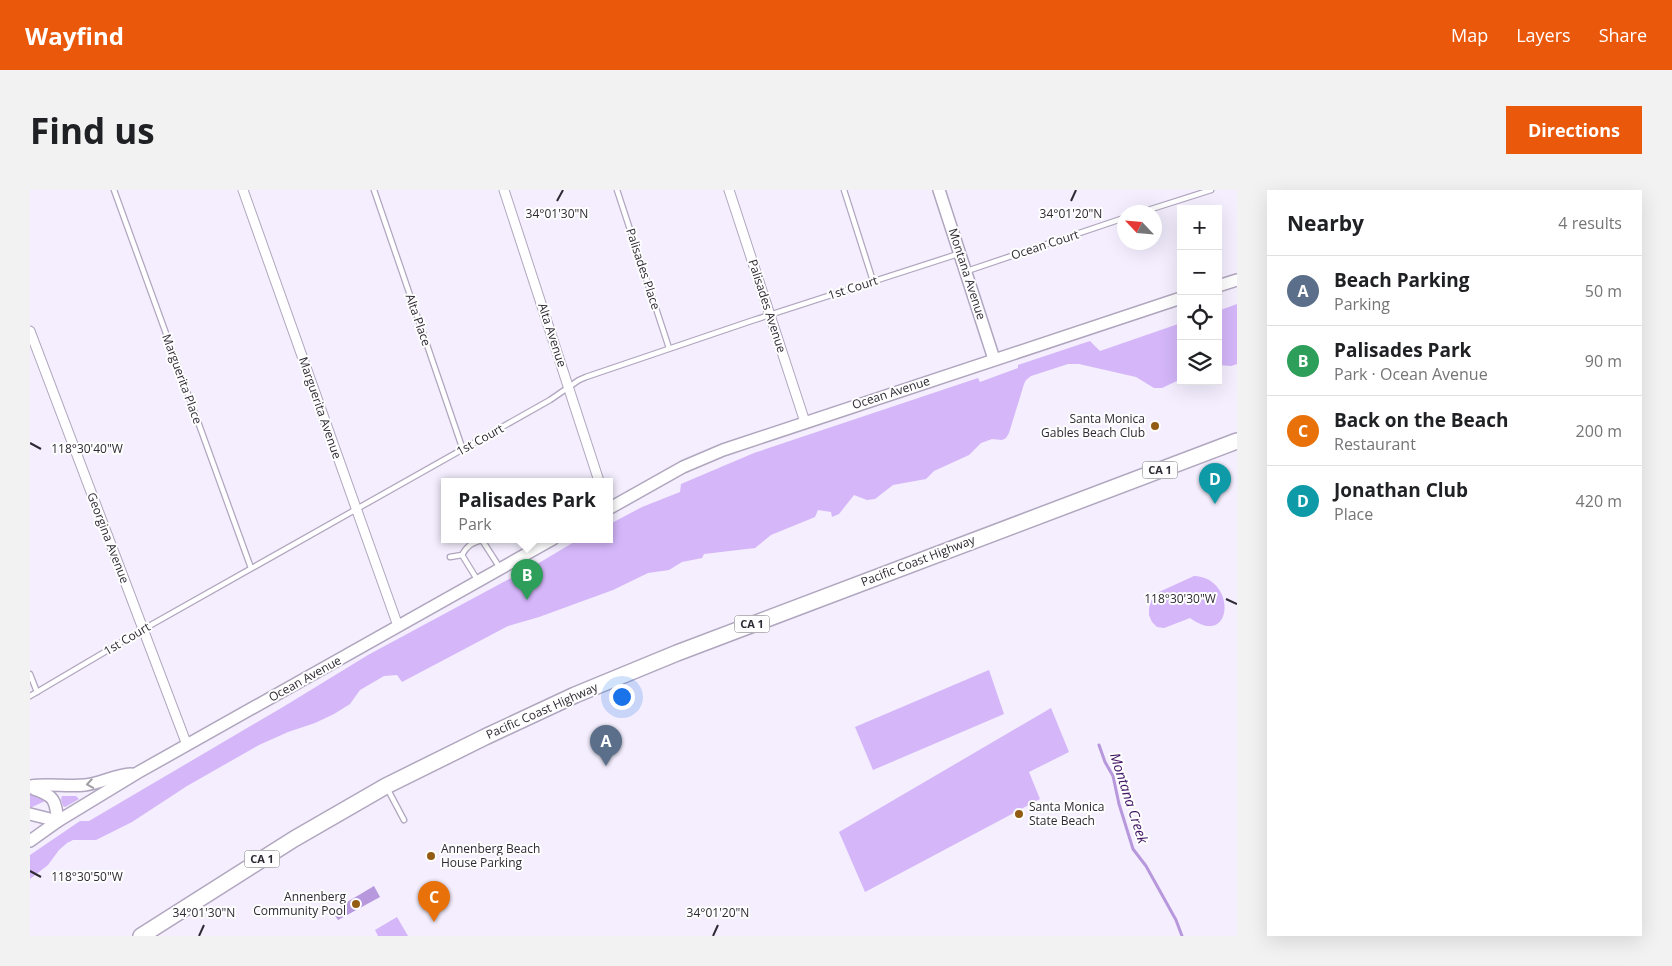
<!DOCTYPE html>
<html lang="en">
<head>
<meta charset="utf-8">
<style>
  :root { --surface:#fff; --page:#f2f2f2; --text:#202124; --muted:#757577; --line:#e0e0e0; --accent:#ea580c }
  body { margin:0; font-family:"Open Sans",sans-serif; background:var(--page); color:var(--text) }
  .controls { position:absolute; right:15px; top:15px; display:grid; overflow:hidden; border-radius:0px; box-shadow:0 5px 20px #0002 }
  .controls button { width:45px; height:45px; display:grid; place-items:center; padding:0; border:0; border-bottom:1px solid var(--line); background:var(--surface); color:var(--text); font:25px sans-serif }
  .compass { position:absolute; left:1087px; top:15px; width:45px; height:45px; border-radius:50%; background:var(--surface); box-shadow:0 5px 20px #0002; rotate:296deg }
  .you { position:absolute; left:591px; top:506px; width:18px; height:18px; margin:-12px; border:4px solid #fff; border-radius:50%; background:#1a73e8; box-shadow:0 0 0 8px #1a73e833 }
  .badge { display:grid; place-items:center; width:32px; height:32px; border-radius:50%; background:var(--accent); color:#fff; font-size:16px; font-weight:700 }
  .pin { position:absolute; translate:-50% -41px; filter:drop-shadow(0 1px 2px #0008) }
  .pin::after { content:''; position:absolute; top:26px; width:18px; height:15px; background:inherit; clip-path:polygon(0 0,100% 0,50% 100%) }
  .popup { position:absolute; left:411px; top:288px; width:172px; height:65px; box-sizing:border-box; display:grid; place-content:center; border-radius:0px; background:var(--surface); filter:drop-shadow(0 1px 4px #0005); font-size:16px; white-space:nowrap; color:var(--muted) }
  .popup b { font-size:19px; color:var(--text) }
  .popup::after { content:''; position:absolute; left:50%; top:100%; margin-left:-10px; border:10px solid transparent; border-top-color:var(--surface) }
  .list { margin:0; padding:0; list-style:none }
  h2 { display:flex; justify-content:space-between; align-items:center; height:65px; margin:0; padding:0 20px; font-size:21px }
  h2 small { font-size:16px; font-weight:400; color:var(--muted) }
  .list li { display:grid; grid-template-columns:32px 1fr auto; gap:15px; align-items:center; box-sizing:border-box; height:70px; padding:0 20px; border-top:1px solid var(--line) }
  .list b { display:block; font-size:19px; white-space:nowrap }
  .list p { margin:0; font-size:16px; white-space:nowrap; color:var(--muted) }
  .list em { font-size:16px; font-style:normal; color:var(--muted) }
  .icon { flex:none; width:28px; height:28px; fill:none; stroke:currentColor; stroke-width:2; stroke-linecap:round; stroke-linejoin:round }
  .map { position:relative; flex:none; width:1207px; height:746px; overflow:hidden; border-radius:0px }
  header { display:flex; align-items:center; gap:30px; box-sizing:border-box; height:70px; padding:0 25px; background:var(--accent); color:#fff }
  header strong { font-size:24px }
  nav { display:flex; gap:28px; margin-inline-start:auto; font-size:18px }
  .intro { display:flex; align-items:center; justify-content:space-between; box-sizing:border-box; height:120px; padding:0 30px }
  h1 { margin:0; font-size:35px }
  .button { padding:12px 22px; border-radius:0px; background:var(--accent); color:#fff; font-size:18px; font-weight:700 }
  main { display:flex; gap:30px; padding:0 30px }
  aside { flex:1; background:var(--surface); border-radius:0px; box-shadow:0 5px 20px #0002 }
  .map>svg:first-child { display:block }
  .green { fill:#d4b6f9 }
  .water { fill:#b798dd }
  .lines { fill:none; stroke-linecap:round; stroke-linejoin:round }
  .stream { stroke:#b798dd; stroke-width:3 }
  .lane-casing { stroke:#b1a6bf; stroke-width:7 }
  .street-casing { stroke:#b1a6bf; stroke-width:11 }
  .secondary-casing { stroke:#b1a6bf; stroke-width:14 }
  .highway-casing { stroke:#b1a6bf; stroke-width:18 }
  .lane { stroke:#fff; stroke-width:4.5 }
  .street { stroke:#fff; stroke-width:9 }
  .secondary { stroke:#fff; stroke-width:11 }
  .highway { stroke:#fff; stroke-width:15 }
  .oneway { stroke:#a19fa4 }
  .ticks { fill:none; stroke:#2e2a34; stroke-width:2 }
  .poi-dot { fill:#935c13; stroke:#fefefe; stroke-width:2 }
  .labels { text-anchor:middle; stroke-width:4; stroke-linejoin:round; paint-order:stroke }
  .shield { fill:#fefefe; stroke:#6c6a71; stroke-width:1 }
  .shield-label { font-size:11px; font-weight:bold; fill:#2e2a34 }
  .street-label { font-size:12px; fill:#2e2a34; stroke:#fefefe }
  .poi-label { font-size:12px; fill:#2e2a34; stroke:#fefefe; text-anchor:end }
  .water-label { font-size:14px; font-style:italic; fill:#411565; stroke:#fefefe }
  .ticks-label { font-size:12px; text-anchor:middle; fill:#2e2a34; stroke:#fefefe; stroke-width:4; stroke-linejoin:round; paint-order:stroke }
</style>
</head>
<body>
<header>
<strong>Wayfind</strong>
<nav><a>Map</a><a>Layers</a><a>Share</a></nav>
</header>
<div class="intro"><h1>Find us</h1><a class="button">Directions</a></div>
<main>
<div class="map">
<svg width="1207" height="746" viewBox="0 0 1207 746">
  <rect width="100%" height="100%" fill="#f4eefe"/>
  <g class="green">
    <path d="M1207 114V174L1201 176 1188 175V121Z"/>
    <path d="M1151 133V189L1132 198H1124L1106 187 1049 174H1038L1001 186 996 190 994 194 979 243 976 248 972 250 962 249 951 253 939 265 904 281 896 289 863 295 845 309 837 310 824 305 809 324 802 327 801 322 788 320 785 327 741 345 725 358 674 364 672 368 652 372 639 380 618 383 583 400 509 427 478 436 372 492 367 485 354 486 330 500 320 514 304 524 285 533 258 542 229 555 157 596 102 632 66 650H43L37 653 29 660 18 675 0 689V665L50 631H59L253 517 338 465 509 373 549 349H580V334L612 317 650 302 651 294 724 263 948 188 950 192 988 178V175L1060 151 1070 161Z"/>
    <path d="M1164 386C1207 387 1204 460 1160 428L1134 438 1127 437 1122 432 1119 425V418L1121 411 1129 402Z"/>
    <path d="M959 480 974 524 843 580 825 537Z"/>
    <path d="M1021 518 1039 562 999 582 1010 609 835 702 809 642Z"/>
    <path d="M0 604 16 607 15 611 0 618Z"/>
    <path d="M32 606H46L49 609 35 617 33 616 31 609Z"/>
    <path d="M367 727 378 746H348L345 740Z"/>
  </g>
  <path class="water" d="M344 696 350 707 308 730 302 721Z"/>
  <g class="lines">
    <path class="stream" d="M1069 555 1075 572 1083 586 1089 614 1103 659 1116 676 1146 730 1152 746"/>
    <defs>
      <g id="lane">
        <path d="M84 0 221 378"/>
        <path d="M344 0 433 260"/>
        <path d="M587 0 639 158"/>
        <path d="M814 0 843 91"/>
        <path d="M1112 22 1181 0"/>
        <path d="M937 81 1094 28"/>
        <path d="M420 367 432 365"/>
        <path d="M448 391 432 365C437 356 441 353 452 350L470 378"/>
        <path d="M0 484 7 502"/>
        <path d="M0 506 112 440 520 210 549 190 556 187 721 131 928 64"/>
        <path d="M357 598 374 630"/>
      </g>
      <g id="street">
        <path d="M213 0 368 436"/>
        <path d="M474 0 569 291"/>
        <path d="M699 0 775 232"/>
        <path d="M0 141 157 555"/>
      </g>
      <g id="secondary">
        <path d="M909 0 964 169"/>
        <path d="M1188 96 1207 90"/>
        <path d="M580 318 653 277 693 260 1151 108"/>
        <path d="M0 596C18 593 37 597 55 595 71 593 85 585 101 584"/>
        <path d="M4 599C25 606 25 610 28 631"/>
        <path d="M0 624 28 631"/>
        <path d="M0 651 28 631 107 583 523 349"/>
      </g>
      <path id="highway" d="M111 746 264 649 356 596 455 547 545 505 647 463 1207 251"/>
    </defs>
    <use href="#lane" class="lane-casing"/>
    <use href="#street" class="street-casing"/>
    <use href="#secondary" class="secondary-casing"/>
    <use href="#highway" class="highway-casing"/>
    <use href="#lane" class="lane"/>
    <use href="#street" class="street"/>
    <use href="#secondary" class="secondary"/>
    <use href="#highway" class="highway"/>
  </g>
  <defs><path id="oneway-chevron" d="M-2-3.5L2.5 0L-2 3.5" fill="none" stroke-width="1.6" stroke-linecap="round" stroke-linejoin="round" transform="scale(1.25)"/></defs>
  <use class="oneway" href="#oneway-chevron" transform="translate(60 594) rotate(171)"/>
  <path class="ticks" d="M527 11 533 0M1041 11 1046 0M0 253 11 259M1196 409 1207 414M0 681 11 687M169 746 174 735M683 746 688 735"/>
  <g class="poi-dot">
    <circle cx="1125" cy="236" r="5"/>
    <circle cx="989" cy="624" r="5"/>
    <circle cx="401" cy="666" r="5"/>
    <circle cx="326" cy="714" r="5"/>
  </g>
  <g class="labels">
    <g class="shield">
      <rect x="1112.5" y="271.5" width="35" height="17" rx="4"/>
      <rect x="704.5" y="425.5" width="35" height="17" rx="4"/>
      <rect x="214.5" y="660.5" width="35" height="17" rx="4"/>
    </g>
    <g class="shield-label">
      <text x="1130" y="284">CA 1</text>
      <text x="722" y="438">CA 1</text>
      <text x="232" y="673">CA 1</text>
    </g>
    <g class="street-label">
      <text transform="translate(1015 55) rotate(-18)" y="4">Ocean Court</text>
      <text transform="translate(613 79) rotate(72)" y="4">Palisades Place</text>
      <text transform="translate(937 84) rotate(72)" y="4">Montana Avenue</text>
      <text transform="translate(823 98) rotate(-18)" y="4">1st Court</text>
      <text transform="translate(737 116) rotate(72)" y="4">Palisades Avenue</text>
      <text transform="translate(388 130) rotate(71)" y="4">Alta Place</text>
      <text transform="translate(522 145) rotate(72)" y="4">Alta Avenue</text>
      <text transform="translate(152 189) rotate(70)" y="4">Marguerita Place</text>
      <text transform="translate(861 203) rotate(-18)" y="4">Ocean Avenue</text>
      <text transform="translate(290 218) rotate(71)" y="4">Marguerita Avenue</text>
      <text transform="translate(450 250) rotate(-29)" y="4">1st Court</text>
      <text transform="translate(78 348) rotate(69)" y="4">Georgina Avenue</text>
      <text transform="translate(888 371) rotate(-21)" y="4">Pacific Coast Highway</text>
      <text transform="translate(97 449) rotate(-31)" y="4">1st Court</text>
      <text transform="translate(275 489) rotate(-29)" y="4">Ocean Avenue</text>
      <text transform="translate(512 521) rotate(-24)" y="4">Pacific Coast Highway</text>
    </g>
    <g class="poi-label">
      <text x="1115" y="233">Santa Monica<tspan x="1115" dy="14">Gables Beach Club</tspan></text>
      <text x="999" y="621" text-anchor="start">Santa Monica<tspan x="999" dy="14">State Beach</tspan></text>
      <text x="411" y="663" text-anchor="start">Annenberg Beach<tspan x="411" dy="14">House Parking</tspan></text>
      <text x="316" y="711">Annenberg<tspan x="316" dy="14">Community Pool</tspan></text>
    </g>
    <g class="water-label">
      <text transform="translate(1099 608) rotate(72)" y="5">Montana Creek</text>
    </g>
  </g>
  <g class="ticks-label">
    <text x="527" y="28">34°01'30"N</text>
    <text x="1041" y="28">34°01'20"N</text>
    <text x="57" y="263">118°30'40"W</text>
    <text x="1150" y="413">118°30'30"W</text>
    <text x="57" y="691">118°30'50"W</text>
    <text x="174" y="727">34°01'30"N</text>
    <text x="688" y="727">34°01'20"N</text>
  </g>
</svg>
<div class="controls">
<button>+</button>
<button>−</button>
<button><svg class="icon" aria-label="locate" viewBox="0 0 24 24"><circle cx="12" cy="12" r="6"/><path d="M12 2v4M12 18v4M2 12h4M18 12h4"/></svg></button>
<button><svg class="icon" aria-label="layers" viewBox="0 0 24 24"><path d="M12 4l9 5-9 5-9-5zM3 14l9 5 9-5"/></svg></button>
</div>
<svg class="compass" viewBox="-18 -18 36 36"><path d="M0-13l5 13h-10z" fill="#e53935"/><path d="M0 13l5-13h-10z" fill="#757577"/></svg>
<div class="you"></div>
<div class="pin badge" style="left:576px;top:576px;background:#5c6f8a">A</div>
<div class="pin badge" style="left:497px;top:410px;background:#2e9e5b">B</div>
<div class="popup"><b>Palisades Park</b>Park</div>
<div class="pin badge" style="left:404px;top:732px;background:#e8710a">C</div>
<div class="pin badge" style="left:1185px;top:314px;background:#0f9aa8">D</div>
</div>
<aside>
<h2>Nearby<small>4 results</small></h2>
<ul class="list">
<li><span class="badge" style="background:#5c6f8a">A</span><div><b>Beach Parking</b><p>Parking</p></div><em>50 m</em></li>
<li><span class="badge" style="background:#2e9e5b">B</span><div><b>Palisades Park</b><p>Park · Ocean Avenue</p></div><em>90 m</em></li>
<li><span class="badge" style="background:#e8710a">C</span><div><b>Back on the Beach</b><p>Restaurant</p></div><em>200 m</em></li>
<li><span class="badge" style="background:#0f9aa8">D</span><div><b>Jonathan Club</b><p>Place</p></div><em>420 m</em></li>
</ul>
</aside>
</main>
</body>
</html>
